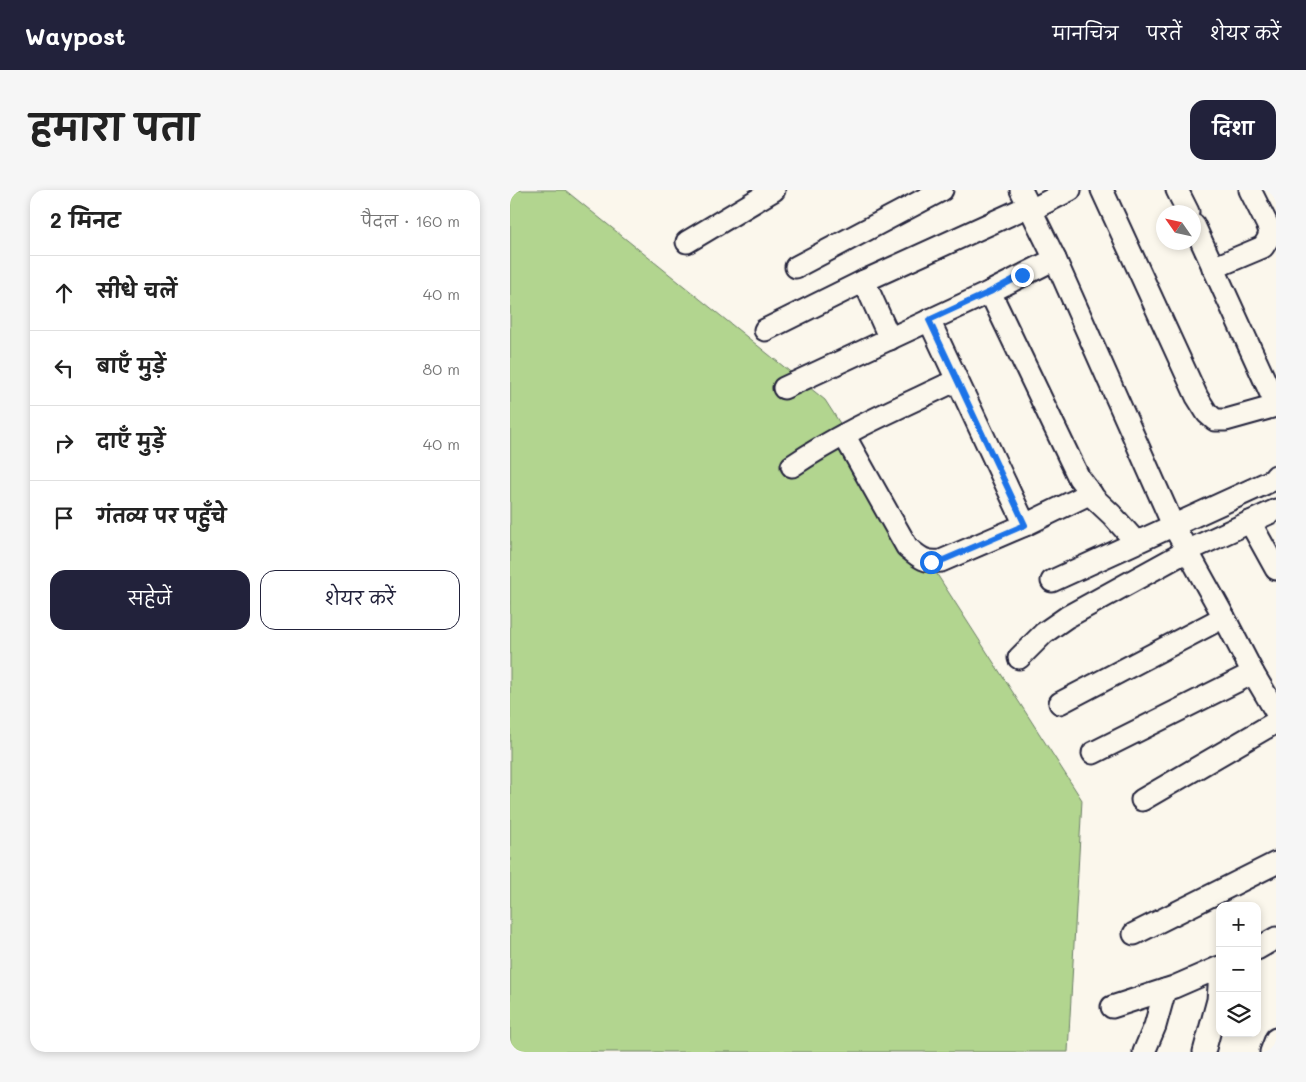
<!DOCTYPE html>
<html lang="hi">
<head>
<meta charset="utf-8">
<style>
  :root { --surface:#fff; --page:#f6f6f6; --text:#222; --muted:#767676; --line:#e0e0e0; --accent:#22223b }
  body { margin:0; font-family:Mali,"Playpen Sans Deva",sans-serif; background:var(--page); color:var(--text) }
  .controls { position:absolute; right:15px; bottom:15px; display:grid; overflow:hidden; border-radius:10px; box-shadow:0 2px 8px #0003 }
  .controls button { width:45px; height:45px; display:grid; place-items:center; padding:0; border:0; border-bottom:1px solid var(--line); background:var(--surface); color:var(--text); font:25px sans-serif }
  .compass { position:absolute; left:646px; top:15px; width:45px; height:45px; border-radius:50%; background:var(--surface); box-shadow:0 2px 8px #0003; rotate:304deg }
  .stop { position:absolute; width:15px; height:15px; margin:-11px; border:4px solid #1a73e8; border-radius:50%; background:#fff }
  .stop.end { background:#1a73e8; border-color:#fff; box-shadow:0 1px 5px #0008 }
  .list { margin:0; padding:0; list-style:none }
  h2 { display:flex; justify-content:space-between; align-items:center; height:65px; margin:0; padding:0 20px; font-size:21px }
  h2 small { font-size:16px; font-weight:400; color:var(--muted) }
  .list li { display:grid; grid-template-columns:32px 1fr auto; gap:15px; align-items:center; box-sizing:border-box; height:75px; padding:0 20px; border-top:1px solid var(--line) }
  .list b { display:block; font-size:19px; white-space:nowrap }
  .list em { font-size:16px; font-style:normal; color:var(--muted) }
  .actions { display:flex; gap:10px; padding:15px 20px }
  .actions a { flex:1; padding:11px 0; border:1px solid var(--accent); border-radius:15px; text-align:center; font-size:18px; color:var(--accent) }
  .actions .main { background:var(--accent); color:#fff }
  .icon { flex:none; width:28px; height:28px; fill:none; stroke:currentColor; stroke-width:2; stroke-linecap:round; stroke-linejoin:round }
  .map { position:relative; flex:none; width:766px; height:862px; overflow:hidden; border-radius:15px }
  header { display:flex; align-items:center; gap:30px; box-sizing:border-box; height:70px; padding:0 25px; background:var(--accent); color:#fff }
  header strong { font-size:24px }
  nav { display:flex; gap:28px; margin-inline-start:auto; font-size:18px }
  .intro { display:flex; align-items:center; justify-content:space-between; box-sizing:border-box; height:120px; padding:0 30px }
  h1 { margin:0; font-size:35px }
  .button { padding:12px 22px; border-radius:15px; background:var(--accent); color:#fff; font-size:18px; font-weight:700 }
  main { display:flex; gap:30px; padding:0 30px }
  aside { flex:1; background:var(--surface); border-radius:15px; box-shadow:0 2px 8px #0003 }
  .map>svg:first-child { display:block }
  .green { fill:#b2d58f; stroke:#6a7c65 }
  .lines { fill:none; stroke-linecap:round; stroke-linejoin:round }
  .minor-casing { stroke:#22223b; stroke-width:25 }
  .minor { stroke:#fbf7ec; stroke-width:21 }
  .route { stroke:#1a73e8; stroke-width:6 }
</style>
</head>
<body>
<header>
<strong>Waypost</strong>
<nav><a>मानचित्र</a><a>परतें</a><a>शेयर करें</a></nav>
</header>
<div class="intro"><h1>हमारा पता</h1><a class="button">दिशा</a></div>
<main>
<aside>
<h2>2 मिनट<small>पैदल · 160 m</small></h2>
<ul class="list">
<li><svg class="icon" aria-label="ahead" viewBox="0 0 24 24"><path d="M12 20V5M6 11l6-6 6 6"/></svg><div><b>सीधे चलें</b></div><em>40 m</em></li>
<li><svg class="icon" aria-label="left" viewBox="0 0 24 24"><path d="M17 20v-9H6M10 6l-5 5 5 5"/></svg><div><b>बाएँ मुड़ें</b></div><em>80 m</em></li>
<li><svg class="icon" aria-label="right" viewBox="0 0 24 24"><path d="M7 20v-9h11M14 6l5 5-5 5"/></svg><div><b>दाएँ मुड़ें</b></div><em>40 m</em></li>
<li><svg class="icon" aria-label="arrive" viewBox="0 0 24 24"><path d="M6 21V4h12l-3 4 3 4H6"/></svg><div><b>गंतव्य पर पहुँचे</b></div></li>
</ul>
<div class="actions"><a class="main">सहेजें</a><a>शेयर करें</a></div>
</aside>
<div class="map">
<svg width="766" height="862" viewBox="0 0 766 862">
  <rect width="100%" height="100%" fill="#fbf7ec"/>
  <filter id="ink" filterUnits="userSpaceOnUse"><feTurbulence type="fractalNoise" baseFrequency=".02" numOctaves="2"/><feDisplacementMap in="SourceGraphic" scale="10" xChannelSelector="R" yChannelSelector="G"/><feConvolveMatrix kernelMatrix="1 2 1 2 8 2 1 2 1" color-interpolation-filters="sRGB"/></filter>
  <g filter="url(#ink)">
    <path class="green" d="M0 0H55L315 210 572 610 558 862H0Z"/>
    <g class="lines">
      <defs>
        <g id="minor">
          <path d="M511 0 545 69 663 335 714 427 743 483 766 522"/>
          <path d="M592 0 687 207 697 223 705 230H716L766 216"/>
          <path d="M667 0 678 22"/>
          <path d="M521 20 560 0"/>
          <path d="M684 35 766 215"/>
          <path d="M177 52 264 0"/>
          <path d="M286 77 432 0"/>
          <path d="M703 78 753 57 758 49 760 42 758 36 740 0"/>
          <path d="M354 91 380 149"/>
          <path d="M480 102 569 288 585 309 602 325 626 352"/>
          <path d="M419 130 515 335"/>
          <path d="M255 140 354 91 519 16"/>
          <path d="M274 198 480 102 545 69"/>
          <path d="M334 245 397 357C409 367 415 373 431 371L515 335 581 303"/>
          <path d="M282 276C333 241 391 217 447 190"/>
          <path d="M740 332 766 379"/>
          <path d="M542 391 763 290 766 286"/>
          <path d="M509 468 534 443 557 427 677 361 766 320"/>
          <path d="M550 513 714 427"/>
          <path d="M583 563 743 483"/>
          <path d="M632 610 766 532"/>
          <path d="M624 744 766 673"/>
          <path d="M747 759 766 748"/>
          <path d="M602 817 664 797 710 777"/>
          <path d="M634 862 645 836 655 800"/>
          <path d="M694 862 708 810 710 783"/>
          <path d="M761 862 766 849"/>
        </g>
      </defs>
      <use href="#minor" class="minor-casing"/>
      <use href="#minor" class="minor"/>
    </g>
  </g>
  <g class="lines" filter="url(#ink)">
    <path class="route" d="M421 372 431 371 515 335 419 130 480 102 512 85"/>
  </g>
</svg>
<div class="controls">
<button>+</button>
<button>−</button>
<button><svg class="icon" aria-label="layers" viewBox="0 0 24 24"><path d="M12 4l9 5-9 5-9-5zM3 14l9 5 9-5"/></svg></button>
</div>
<svg class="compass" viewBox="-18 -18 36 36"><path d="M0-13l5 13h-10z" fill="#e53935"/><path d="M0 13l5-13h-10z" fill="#767676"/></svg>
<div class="stop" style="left:421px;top:372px"></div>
<div class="stop end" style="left:512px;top:85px"></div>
</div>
</main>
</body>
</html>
